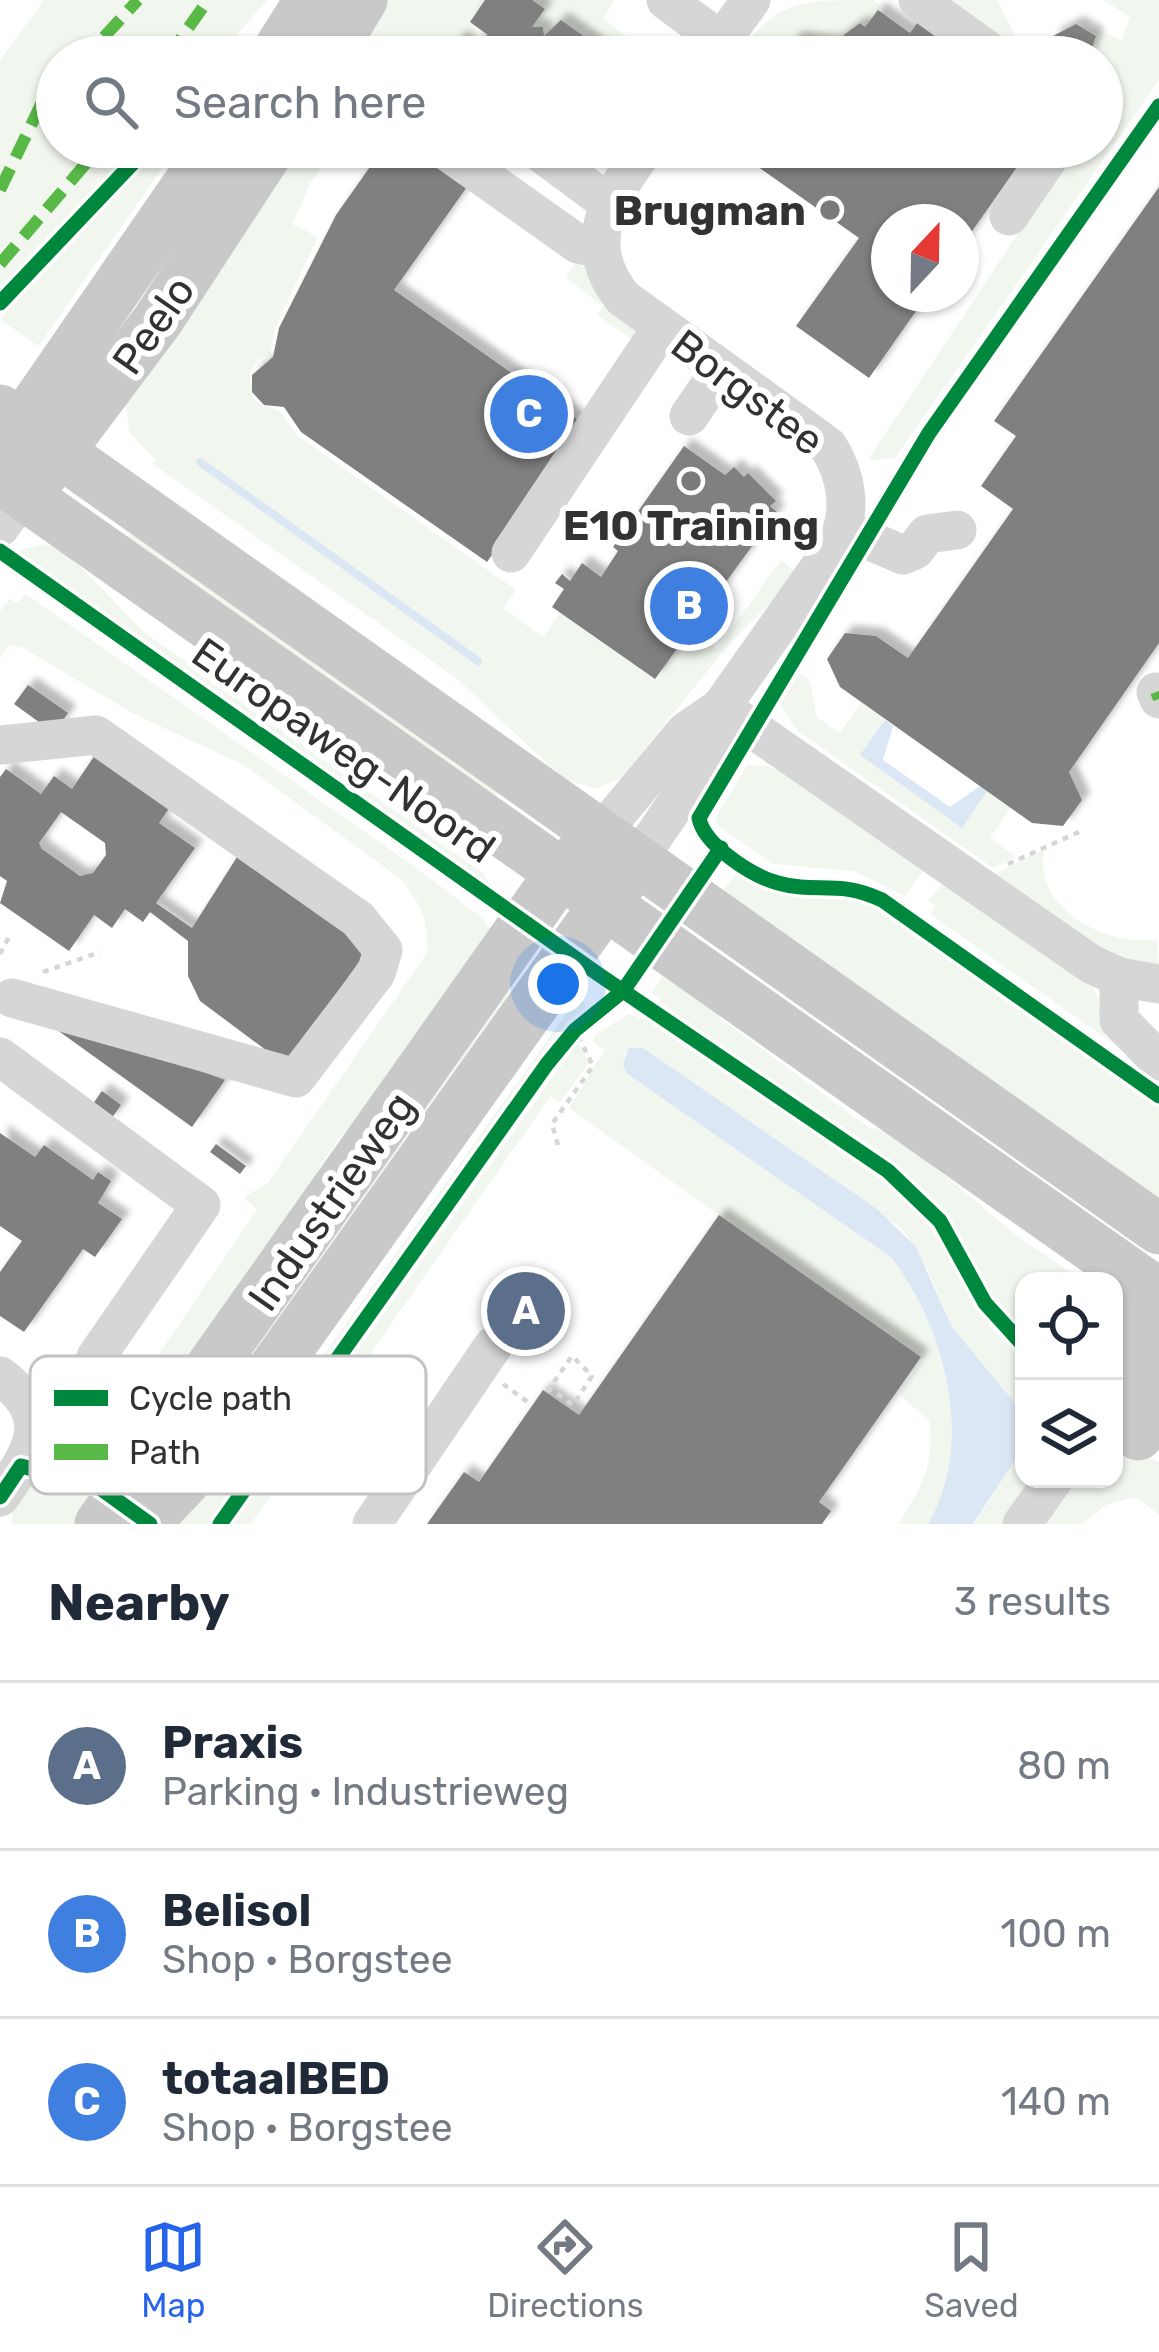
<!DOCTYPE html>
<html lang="en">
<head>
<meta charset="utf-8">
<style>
  :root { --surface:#fff; --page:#f2f2f3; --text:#1f2937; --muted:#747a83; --line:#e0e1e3; --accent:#2563eb }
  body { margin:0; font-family:Rubik,sans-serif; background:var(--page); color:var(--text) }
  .controls { position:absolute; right:36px; bottom:36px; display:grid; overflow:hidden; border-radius:24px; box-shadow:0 3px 9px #0004 }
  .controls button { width:108px; height:108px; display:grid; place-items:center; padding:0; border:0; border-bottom:3px solid var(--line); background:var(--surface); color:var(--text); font:60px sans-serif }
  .compass { position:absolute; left:871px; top:204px; width:108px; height:108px; border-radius:50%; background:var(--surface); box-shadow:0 3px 9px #0004; rotate:22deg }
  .you { position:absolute; left:558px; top:984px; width:42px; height:42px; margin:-30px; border:9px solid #fff; border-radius:50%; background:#1a73e8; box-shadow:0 0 0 18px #1a73e833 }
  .badge { display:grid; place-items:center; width:78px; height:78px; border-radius:50%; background:var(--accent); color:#fff; font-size:39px; font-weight:700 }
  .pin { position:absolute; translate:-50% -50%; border:6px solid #fff; box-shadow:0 3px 12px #0006 }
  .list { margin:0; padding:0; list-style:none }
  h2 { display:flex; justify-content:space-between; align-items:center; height:156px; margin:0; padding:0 48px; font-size:51px }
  h2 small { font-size:39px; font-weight:400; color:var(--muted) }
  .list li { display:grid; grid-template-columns:78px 1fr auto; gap:36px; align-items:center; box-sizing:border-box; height:168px; padding:0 48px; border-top:3px solid var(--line) }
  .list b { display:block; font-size:45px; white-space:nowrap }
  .list p { margin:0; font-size:39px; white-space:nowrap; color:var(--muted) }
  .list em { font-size:39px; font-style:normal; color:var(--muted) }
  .icon { flex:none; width:66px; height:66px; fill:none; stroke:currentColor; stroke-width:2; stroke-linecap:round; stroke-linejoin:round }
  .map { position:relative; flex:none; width:1159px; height:1524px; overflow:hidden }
  .search { position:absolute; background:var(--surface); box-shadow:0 3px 9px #0004; left:36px; right:36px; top:36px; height:132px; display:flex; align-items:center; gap:30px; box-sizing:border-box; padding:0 42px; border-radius:66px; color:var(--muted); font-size:45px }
  .sheet { height:660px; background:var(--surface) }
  nav { display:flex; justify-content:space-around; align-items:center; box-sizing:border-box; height:168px; border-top:3px solid var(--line); background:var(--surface); font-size:33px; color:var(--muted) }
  nav a { display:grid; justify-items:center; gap:6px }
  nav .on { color:var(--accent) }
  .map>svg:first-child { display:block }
  .green { fill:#f1f6ee }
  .water { fill:#dbe7f4 }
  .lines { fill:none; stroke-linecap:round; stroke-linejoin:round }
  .stream { stroke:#dbe7f4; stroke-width:8 }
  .building { fill:#808080; fill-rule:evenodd; filter:url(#shadow) }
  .path { stroke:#d6d6d6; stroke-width:4.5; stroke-dasharray:6 6; stroke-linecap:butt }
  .minor { stroke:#d6d6d6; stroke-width:39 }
  .major { stroke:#c9c9c9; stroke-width:51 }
  .quiet { stroke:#58b947; stroke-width:12; stroke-dasharray:24 12; stroke-linecap:butt }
  .cycleway-casing { stroke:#fff; stroke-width:22 }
  .cycleway { stroke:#00873e; stroke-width:15 }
  .poi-dot { fill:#7a7a7a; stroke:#fff; stroke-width:4.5 }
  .labels { text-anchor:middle; stroke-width:12; stroke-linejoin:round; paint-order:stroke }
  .poi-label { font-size:42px; font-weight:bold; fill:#323232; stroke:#fff; text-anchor:end }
  .street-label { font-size:42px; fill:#323232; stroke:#fff }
  .key { fill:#fff; stroke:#c2c2c2; stroke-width:3 }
  .key-label { font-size:33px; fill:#323232 }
</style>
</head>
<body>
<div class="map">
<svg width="1159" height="1524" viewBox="0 0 1159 1524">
  <defs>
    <filter id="shadow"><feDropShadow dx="8" dy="-8" stdDeviation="3" flood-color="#0004"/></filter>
  </defs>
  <rect width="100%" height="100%" fill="#fff"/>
  <g class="green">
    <path d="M44 0H267L218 57H57V147H136L0 292V60Z"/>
    <path d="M385 0H615L603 19 629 38 616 57H348Z"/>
    <path d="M873 0 881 6C857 44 831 52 787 44L777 57H732C783 0 793 0 873 0Z"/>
    <path d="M935 0H997L1026 57H1016Z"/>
    <path d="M1103 0H1159V80L895 458 868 460 1075 147H1102V57H1029L1086 26 1122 40 1130 17Z"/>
    <path d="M161 147H177L42 341 38 346 0 319Z"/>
    <path d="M293 147H336L311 182 292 224 318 237 275 328 270 355 259 358 249 373 254 401 280 411 298 436 516 590 503 608 543 637 560 613 654 679 692 632 717 649 781 560 799 574 731 642 621 778 596 789 564 779 456 678 153 464 156 460 129 432 126 403Z"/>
    <path d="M576 263 588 270 635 330 636 342 597 315 603 306 566 278Z"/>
    <path d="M130 533 505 783 496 796 120 546Z"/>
    <path d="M45 544 67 553 145 633 483 873 494 891 16 552Z"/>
    <path d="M26 594 412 865 481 917 496 936 379 1102C338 1131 313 1171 298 1218L108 1483 45 1468C37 1422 52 1401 94 1384L129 1398 257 1210 244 1197 267 1184 427 953C429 921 421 904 401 879L244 765 136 715 23 648 10 645 0 658V611L9 599 18 603Z"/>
    <path d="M799 673 809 680 817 717 839 733 861 703 885 720 861 755 962 827 987 791 1011 808 990 838 1016 857 993 868 798 731 780 705Z"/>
    <path d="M747 765 768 766 785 774 923 871 905 896 853 871 773 864 717 825 716 817Z"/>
    <path d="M1045 848C1030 906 1103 946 1157 940L1159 971 1127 965 991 876Z"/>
    <path d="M741 870C786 900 822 881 868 901L1159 1104V1212L718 895Z"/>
    <path d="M944 882 1093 986 1102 1010 1159 1076 930 914 935 906 928 901Z"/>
    <path d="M668 969 707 996 721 1019 868 1127 895 1134 1021 1239 1083 1281H1024V1340C979 1297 964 1233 919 1188L657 1006 661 999 652 993Z"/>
    <path d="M502 986 511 993 149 1502 142 1496Z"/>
    <path d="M579 996 590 1013 558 1039 213 1524H163L293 1398Z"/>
    <path d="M628 1014 656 1023 907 1198 942 1239 992 1329 1024 1359V1425L952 1327 927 1268 902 1228 624 1053 626 1073 891 1257C945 1328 976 1443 928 1524H898C922 1487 935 1465 929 1420L899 1395 922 1360 569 1108 605 1050 593 1042 594 1036Z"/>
    <path d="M578 1042 589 1063 560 1102 550 1097 251 1524H233Z"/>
    <path d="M1024 1447V1479H1033L1002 1524H974Z"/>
    <path d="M1141 1455 1159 1462V1514L1135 1497 1106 1505 1083 1524H1043L1077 1479H1114V1459Z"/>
    <path d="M28 1484 98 1499 80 1524H12L13 1506Z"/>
  </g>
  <g class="water">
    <path d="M885 720 893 726 883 760 950 807 980 786 987 791 962 828 860 755Z"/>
    <path d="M629 1048H643L877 1209 916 1247 952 1327 1013 1401 1024 1425V1447L973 1524H928C976 1443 945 1327 891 1257L626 1073 623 1063Z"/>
  </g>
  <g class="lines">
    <path class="stream" d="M200 462 478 661"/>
  </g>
  <g class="building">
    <path d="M485 0H532L545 9 532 27H543L544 36 561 20 605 51 601 57H445L459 38 477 51V39L488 35 470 22Z"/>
    <path d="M878 10 910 33 922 16 980 57H781L794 39 833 43 860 23 865 27Z"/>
    <path d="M1076 24 1096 36 1089 57H1051L1053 36Z"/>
    <path d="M384 147H417L469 184 394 290 584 424 487 562 301 432 284 407 264 405 252 392V375L273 357 279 328 336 215Z"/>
    <path d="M730 147H1031L961 247V222H889V294H928L869 378 796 326 859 238Z"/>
    <path d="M1159 187V643L1069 772 1082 800 1063 826 1032 823 840 687 827 659 845 633 876 636 908 658 1013 509 981 486 1016 436 994 421Z"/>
    <path d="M684 446 725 475 734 467 744 477 748 473 776 501 770 506 777 512 655 679 552 607 564 589 555 583 562 574 570 581 582 563 601 577 618 551 613 547Z"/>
    <path d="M28 685 68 713 54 733 14 704Z"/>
    <path d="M97 752 172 804 159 823 195 848 156 903 192 928 244 846 368 949 286 1065 200 1001 188 976V941L150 912 143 922 125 909 112 928 94 915 69 951 0 903 7 881 0 876V777L6 769 41 794 54 776 72 789ZM61 812 105 843 106 855 93 873 80 876 42 849 39 843Z"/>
    <path d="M28 1009 225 1080 192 1127Z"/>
    <path d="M102 1091 121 1105 109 1122 90 1108Z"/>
    <path d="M0 1133 35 1157 44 1145 93 1180 98 1172 111 1181 98 1203 122 1219 95 1257 83 1249 24 1332 0 1316V1272L22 1241 0 1226Z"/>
    <path d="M216 1144 246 1166 240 1174 210 1152Z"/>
    <path d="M719 1215 921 1357 819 1502 831 1511 822 1524H427L464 1472 479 1482 543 1390 579 1415Z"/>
  </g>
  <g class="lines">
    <g class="path">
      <path d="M1008 864 1079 832"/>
      <path d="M0 954 10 935"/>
      <path d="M43 972 100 952"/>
      <path d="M558 1145 552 1124 593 1066 575 1030"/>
      <path d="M503 1384 532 1405"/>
      <path d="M547 1392 572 1356 592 1376 573 1405 549 1388"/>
    </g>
    <g class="minor">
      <path d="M666 0 721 41"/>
      <path d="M918 0 997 57"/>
      <path d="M710 57 751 0"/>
      <path d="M441 147 578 244 600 249"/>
      <path d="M533 147 607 202"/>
      <path d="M1009 216 1056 147"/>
      <path d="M689 416 721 369"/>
      <path d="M0 527 24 495"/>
      <path d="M843 529 903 555 915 550 927 534 957 530"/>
      <path d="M511 553 662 327"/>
      <path d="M1156 692 1159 699"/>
      <path d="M721 707 1091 964 1119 977 1159 984"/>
      <path d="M0 745 96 735 358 919 383 950 376 973 296 1078 12 998"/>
      <path d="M601 833 685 732 721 707 836 544C853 512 847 476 828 446L623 298C578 242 610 197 646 147"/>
      <path d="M638 859 709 756 721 707"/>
      <path d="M1119 977V1020L1159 1061"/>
      <path d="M0 1057 201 1205 96 1357"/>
      <path d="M0 1376C55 1417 34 1449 0 1497"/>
      <path d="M372 1524 493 1346"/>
      <path d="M1022 1524 1054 1479"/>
    </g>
    <g class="major">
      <path d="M274 57 310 0"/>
      <path d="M327 57 362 0"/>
      <path d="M0 410 1159 1229"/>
      <path d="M0 446 22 425 214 147"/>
      <path d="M40 477 158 320 271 147"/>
      <path d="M0 478 1159 1294"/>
      <path d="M1108 1262C1150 1328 1140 1359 1138 1435"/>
      <path d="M100 1524 559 875 584 851"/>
      <path d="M144 1524 220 1444 623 879"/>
    </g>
    <g class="quiet">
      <path d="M74 57 104 37 138 0"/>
      <path d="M168 57 208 0"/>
      <path d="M0 190 57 71"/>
      <path d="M0 264 100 147"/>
      <path d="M1156 692 1159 699"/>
    </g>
    <defs>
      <g id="cycleway">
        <path d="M1159 106 929 433 699 818C704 845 752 876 778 883 817 894 838 879 882 900L1159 1096"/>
        <path d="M0 303 148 147"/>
        <path d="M0 551 598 974 888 1171 940 1221 985 1303 1024 1346"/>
        <path d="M0 1497 21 1466 97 1486 150 1524"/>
        <path d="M220 1524 547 1064 575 1030 623 991 721 848"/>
      </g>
    </defs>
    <use href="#cycleway" class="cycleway-casing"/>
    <use href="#cycleway" class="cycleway"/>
  </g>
  <g class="poi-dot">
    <circle cx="830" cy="210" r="12"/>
    <circle cx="691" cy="481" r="12"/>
  </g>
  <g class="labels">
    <g class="poi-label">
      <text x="806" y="225">Brugman</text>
      <text x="691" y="540" text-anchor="middle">E10 Training</text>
    </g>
    <g class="street-label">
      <text transform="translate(153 325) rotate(-55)" y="15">Peelo</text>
      <text transform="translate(748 392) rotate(37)" y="15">Borgstee</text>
      <text transform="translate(344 750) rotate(35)" y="15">Europaweg-Noord</text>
      <text transform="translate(331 1201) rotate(-55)" y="15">Industrieweg</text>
    </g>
  </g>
  <rect x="30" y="1356" width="396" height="138" rx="18" class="key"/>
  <rect x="54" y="1390" width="54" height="16" fill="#00873e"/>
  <rect x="54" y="1444" width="54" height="16" fill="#58b947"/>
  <g class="key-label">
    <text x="129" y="1410">Cycle path</text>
    <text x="129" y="1464">Path</text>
  </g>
</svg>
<div class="controls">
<button><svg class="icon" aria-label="locate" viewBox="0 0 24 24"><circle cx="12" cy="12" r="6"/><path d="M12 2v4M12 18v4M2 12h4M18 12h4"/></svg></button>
<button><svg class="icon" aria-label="layers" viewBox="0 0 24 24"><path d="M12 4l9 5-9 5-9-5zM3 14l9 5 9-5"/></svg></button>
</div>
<svg class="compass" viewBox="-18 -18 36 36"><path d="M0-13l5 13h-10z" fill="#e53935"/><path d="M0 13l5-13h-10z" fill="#747a83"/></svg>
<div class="you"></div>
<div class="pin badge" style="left:526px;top:1311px;background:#5c6f8a">A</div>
<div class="pin badge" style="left:689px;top:606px;background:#3f7fe0">B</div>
<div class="pin badge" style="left:529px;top:414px;background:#3f7fe0">C</div>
<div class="search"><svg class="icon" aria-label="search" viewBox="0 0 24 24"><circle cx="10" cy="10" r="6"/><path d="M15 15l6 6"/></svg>Search here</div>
</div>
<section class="sheet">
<h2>Nearby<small>3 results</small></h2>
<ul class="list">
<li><span class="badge" style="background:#5c6f8a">A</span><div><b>Praxis</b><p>Parking · Industrieweg</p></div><em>80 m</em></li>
<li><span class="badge" style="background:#3f7fe0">B</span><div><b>Belisol</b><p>Shop · Borgstee</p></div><em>100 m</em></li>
<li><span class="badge" style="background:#3f7fe0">C</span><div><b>totaalBED</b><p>Shop · Borgstee</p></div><em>140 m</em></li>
</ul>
</section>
<nav>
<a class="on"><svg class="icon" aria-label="map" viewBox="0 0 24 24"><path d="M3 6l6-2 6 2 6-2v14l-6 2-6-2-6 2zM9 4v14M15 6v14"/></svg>Map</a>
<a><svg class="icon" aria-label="directions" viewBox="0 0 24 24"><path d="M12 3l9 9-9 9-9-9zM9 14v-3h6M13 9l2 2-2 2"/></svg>Directions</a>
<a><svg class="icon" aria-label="saved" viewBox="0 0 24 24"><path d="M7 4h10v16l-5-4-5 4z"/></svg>Saved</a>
</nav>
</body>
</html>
